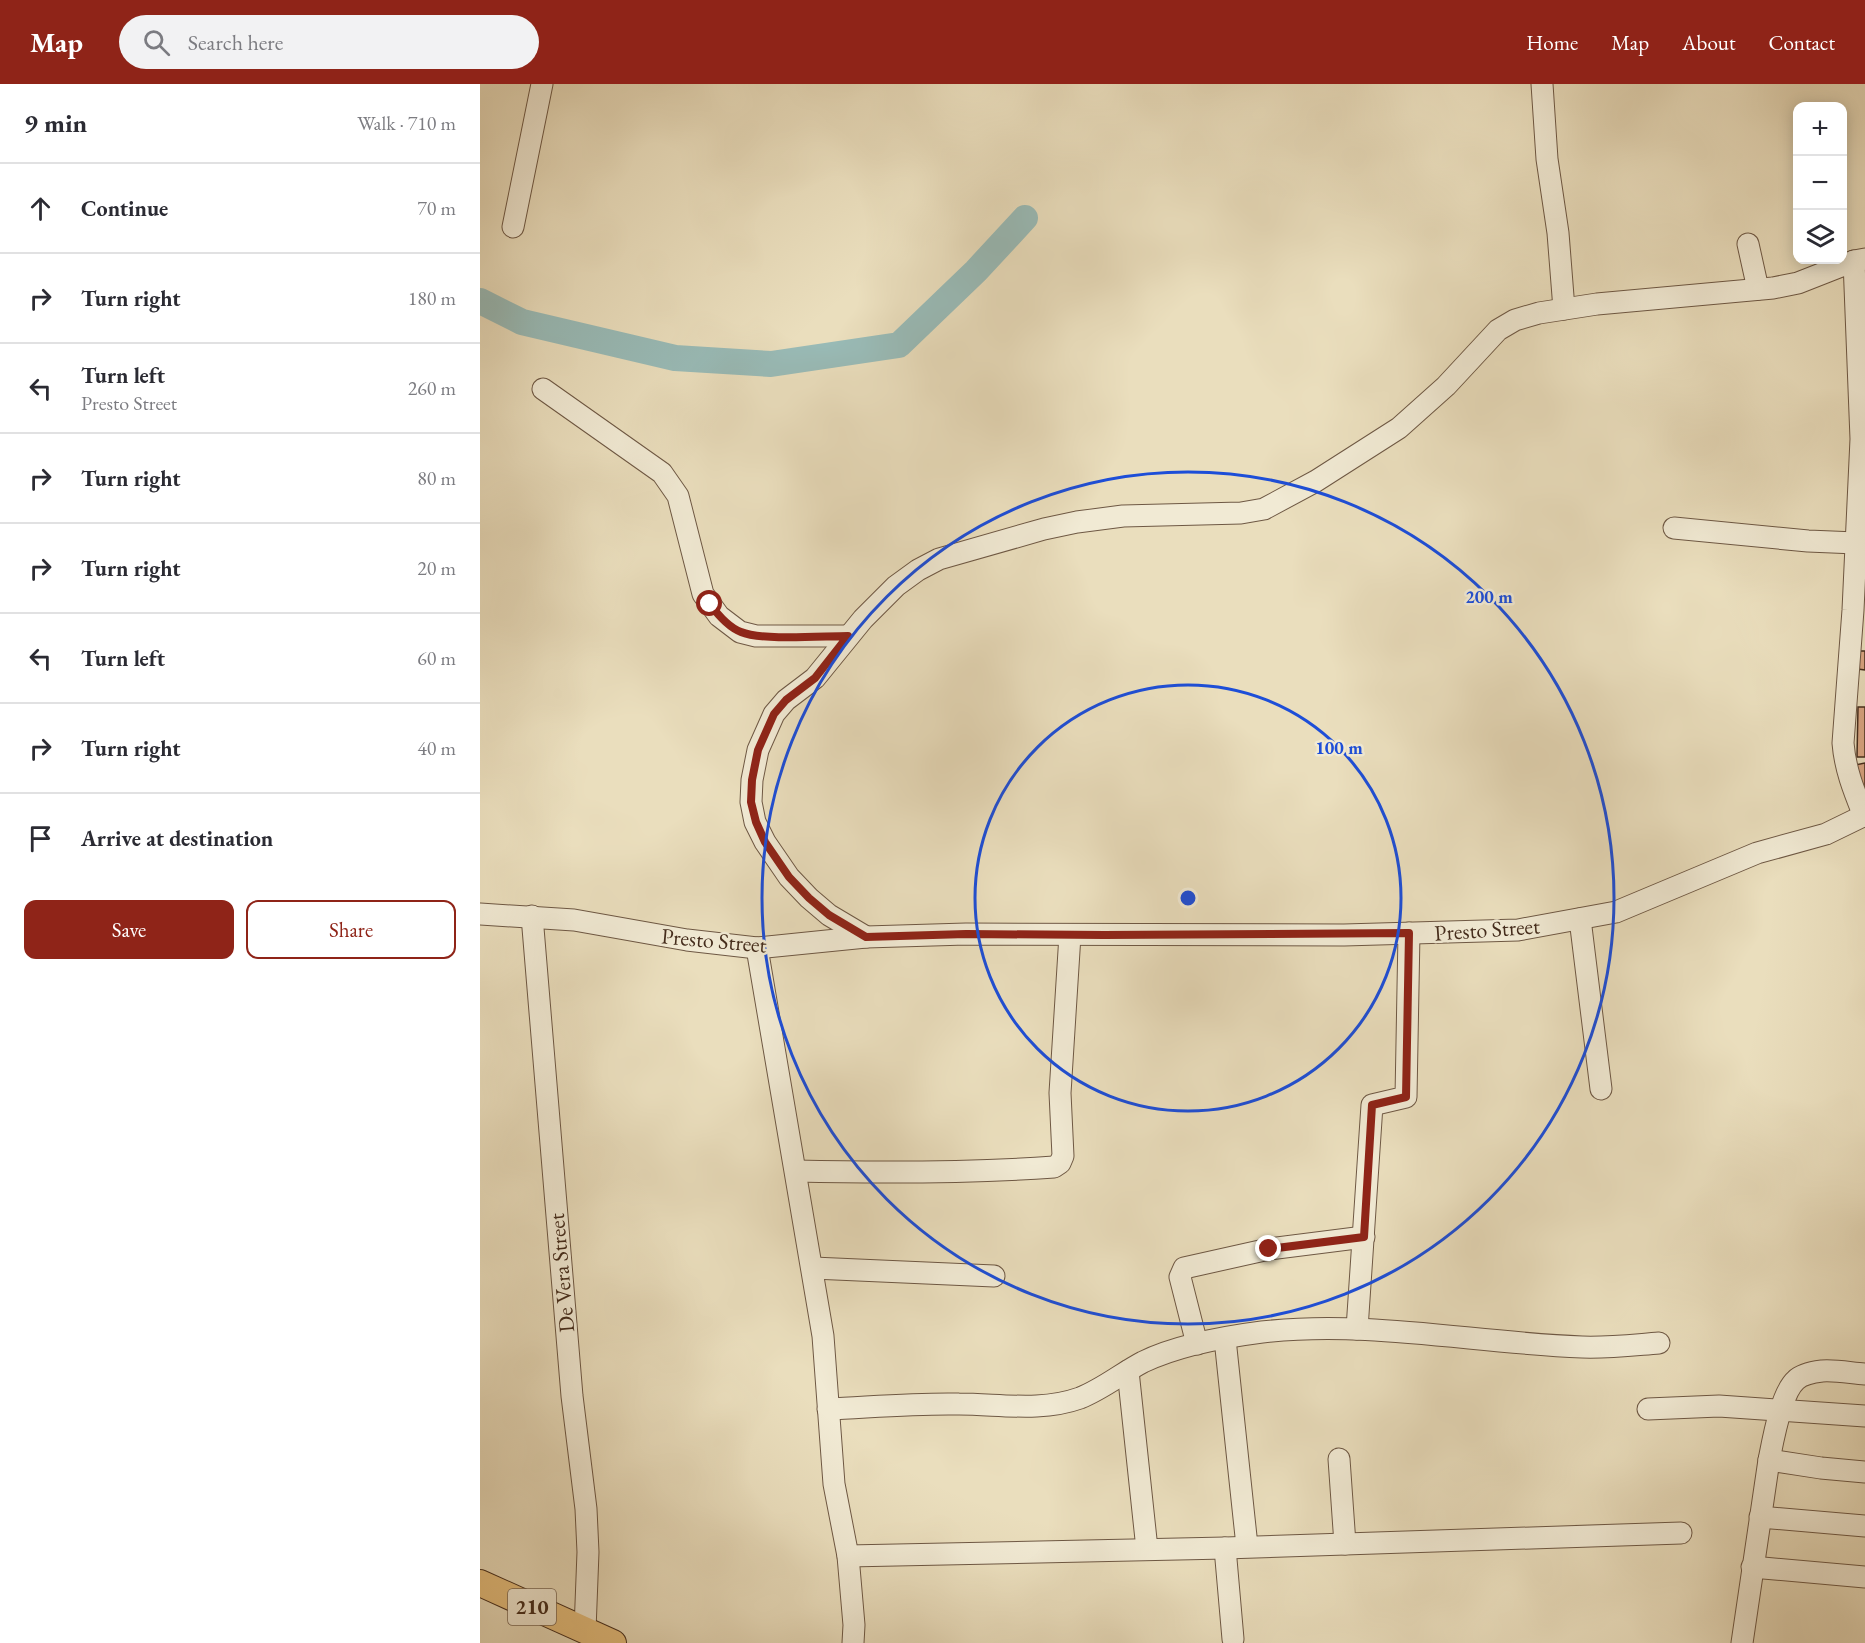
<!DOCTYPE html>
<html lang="en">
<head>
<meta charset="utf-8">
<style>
  :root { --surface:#fff; --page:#f2f2f3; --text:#2b2b33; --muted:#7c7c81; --line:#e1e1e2; --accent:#8f2418 }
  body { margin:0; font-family:"EB Garamond",serif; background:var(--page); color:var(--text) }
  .controls { position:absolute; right:18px; top:18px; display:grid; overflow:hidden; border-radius:12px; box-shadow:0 3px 15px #0003 }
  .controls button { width:54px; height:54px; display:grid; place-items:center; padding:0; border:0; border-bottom:2px solid var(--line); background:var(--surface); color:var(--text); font:30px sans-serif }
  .stop { position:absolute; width:18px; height:18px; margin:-14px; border:4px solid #8f2418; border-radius:50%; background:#fff }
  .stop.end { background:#8f2418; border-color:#fff; box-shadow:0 2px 6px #0008 }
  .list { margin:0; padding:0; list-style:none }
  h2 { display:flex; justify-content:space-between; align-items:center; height:78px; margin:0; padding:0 24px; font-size:26px }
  h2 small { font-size:20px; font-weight:400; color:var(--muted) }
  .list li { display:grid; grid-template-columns:39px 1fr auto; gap:18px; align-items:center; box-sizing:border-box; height:90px; padding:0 24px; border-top:2px solid var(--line) }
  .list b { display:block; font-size:22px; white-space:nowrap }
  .list p { margin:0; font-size:20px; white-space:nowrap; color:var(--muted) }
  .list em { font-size:20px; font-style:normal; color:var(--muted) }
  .actions { display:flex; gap:12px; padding:18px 24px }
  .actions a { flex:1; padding:14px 0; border:2px solid var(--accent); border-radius:12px; text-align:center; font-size:21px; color:var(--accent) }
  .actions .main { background:var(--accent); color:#fff }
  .icon { flex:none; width:33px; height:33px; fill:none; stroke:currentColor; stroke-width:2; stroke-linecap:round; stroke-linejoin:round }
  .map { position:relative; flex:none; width:1385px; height:1559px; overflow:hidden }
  header { display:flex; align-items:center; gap:36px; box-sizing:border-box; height:84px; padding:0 30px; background:var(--accent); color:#fff }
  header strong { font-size:28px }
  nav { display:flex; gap:33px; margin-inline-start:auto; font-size:21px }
  .search { width:420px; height:54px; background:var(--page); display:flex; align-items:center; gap:15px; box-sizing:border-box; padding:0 21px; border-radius:33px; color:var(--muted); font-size:22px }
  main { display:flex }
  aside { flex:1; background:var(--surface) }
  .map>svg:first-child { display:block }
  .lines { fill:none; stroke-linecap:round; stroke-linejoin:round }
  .river { stroke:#99bbb7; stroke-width:26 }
  .building { fill:#daa683; stroke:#442c1c; stroke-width:1.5 }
  .minor-casing { stroke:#6e5844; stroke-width:23 }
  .major-casing { stroke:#442c1c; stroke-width:28 }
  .minor { stroke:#f1ead4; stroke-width:21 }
  .major { stroke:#e5bf7e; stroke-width:26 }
  .route { stroke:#8f2418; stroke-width:8 }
  .ring { fill:none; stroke:#1d4ed8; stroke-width:3 }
  .labels { text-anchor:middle; stroke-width:5; stroke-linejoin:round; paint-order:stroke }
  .shield { fill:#f1ead4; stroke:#786553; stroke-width:1.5 }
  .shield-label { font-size:21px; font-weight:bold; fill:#442c1c }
  .street-label { font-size:22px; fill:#442c1c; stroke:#f1ead4 }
  .centre { fill:#1d4ed8; stroke:#f1ead4; stroke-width:3 }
  .ring-label { font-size:18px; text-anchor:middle; font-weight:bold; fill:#1d4ed8; stroke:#f1ead4; stroke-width:5; stroke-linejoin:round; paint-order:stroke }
</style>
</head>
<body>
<header>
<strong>Map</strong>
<div class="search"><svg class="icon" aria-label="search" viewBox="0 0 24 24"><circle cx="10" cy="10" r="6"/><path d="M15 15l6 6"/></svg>Search here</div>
<nav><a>Home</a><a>Map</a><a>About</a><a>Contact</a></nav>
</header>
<main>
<aside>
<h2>9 min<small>Walk · 710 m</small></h2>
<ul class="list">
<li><svg class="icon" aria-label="ahead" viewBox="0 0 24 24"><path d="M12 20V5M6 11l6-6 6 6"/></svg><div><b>Continue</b></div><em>70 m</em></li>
<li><svg class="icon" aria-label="right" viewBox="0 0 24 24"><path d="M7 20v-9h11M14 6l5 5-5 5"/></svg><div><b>Turn right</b></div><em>180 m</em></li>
<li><svg class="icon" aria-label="left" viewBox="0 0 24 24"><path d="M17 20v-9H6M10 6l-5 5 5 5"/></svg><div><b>Turn left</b><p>Presto Street</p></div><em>260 m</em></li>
<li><svg class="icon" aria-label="right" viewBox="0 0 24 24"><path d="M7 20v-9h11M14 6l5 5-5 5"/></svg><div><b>Turn right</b></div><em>80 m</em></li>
<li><svg class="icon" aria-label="right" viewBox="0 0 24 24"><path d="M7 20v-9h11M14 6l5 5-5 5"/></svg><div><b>Turn right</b></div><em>20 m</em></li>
<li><svg class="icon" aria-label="left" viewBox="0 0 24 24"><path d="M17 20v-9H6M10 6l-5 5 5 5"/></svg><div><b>Turn left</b></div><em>60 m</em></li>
<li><svg class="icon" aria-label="right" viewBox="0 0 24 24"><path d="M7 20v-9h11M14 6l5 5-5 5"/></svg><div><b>Turn right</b></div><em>40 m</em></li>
<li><svg class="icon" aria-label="arrive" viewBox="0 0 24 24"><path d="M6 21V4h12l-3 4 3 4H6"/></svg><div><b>Arrive at destination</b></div></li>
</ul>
<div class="actions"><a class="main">Save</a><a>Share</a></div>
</aside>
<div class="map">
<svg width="1385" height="1559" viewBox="0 0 1385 1559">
  <rect width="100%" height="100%" fill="#eadebd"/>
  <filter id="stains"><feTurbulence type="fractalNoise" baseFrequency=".00333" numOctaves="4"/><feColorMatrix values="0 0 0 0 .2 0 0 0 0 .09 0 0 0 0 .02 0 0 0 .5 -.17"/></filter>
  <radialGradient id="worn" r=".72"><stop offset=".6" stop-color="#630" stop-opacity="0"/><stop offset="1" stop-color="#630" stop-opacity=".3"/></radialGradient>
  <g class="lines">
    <path class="river" d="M0 217 42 238 195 274 291 280 419 261 496 187 545 134"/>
  </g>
  <g class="building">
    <path d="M1379 567H1385V586L1378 585Z"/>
    <path d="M1378 623H1385V673H1377Z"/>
    <path d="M1385 679V718L1375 681Z"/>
  </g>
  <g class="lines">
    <defs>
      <g id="minor">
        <path d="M1062 0 1067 75 1078 149 1084 225"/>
        <path d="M33 143 62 0"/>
        <path d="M1268 160 1278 205"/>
        <path d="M1374 177 1381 355 1373 526 1363 659C1365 685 1374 707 1384 732"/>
        <path d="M63 305 182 389 198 412 223 510 239 532 260 548 276 552H368"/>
        <path d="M1194 444 1328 457 1376 459"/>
        <path d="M0 830 94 836 207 856 277 864 386 853 486 850 864 851 1038 846 1136 828 1277 769 1346 750 1385 731"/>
        <path d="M52 832 92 1312 106 1425 108 1468 105 1546"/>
        <path d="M1100 835 1121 1005"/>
        <path d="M386 853 349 831 329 814 309 793 285 758 275 738 271 718 272 696 278 666 294 630 306 616 335 594 383 535 416 502 438 486 459 475 564 445 597 438 643 432 761 429 784 425 836 397 919 344 966 302 1018 246 1035 236 1059 229 1117 220 1293 204 1318 199 1374 177 1385 175"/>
        <path d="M277 864 343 1252 354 1400 368 1472 374 1541 373 1559"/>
        <path d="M316 1087C402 1089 488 1089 574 1083L580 1079 583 1072 580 1009 590 851"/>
        <path d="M333 1184 514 1192"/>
        <path d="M877 1245 892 1021 926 1013 929 849"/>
        <path d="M745 1255 767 1462"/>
        <path d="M717 1260 700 1193 704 1184 789 1165 884 1153"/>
        <path d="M648 1287 667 1465"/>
        <path d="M348 1325C392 1323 436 1319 479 1320 520 1320 561 1328 600 1314 623 1305 642 1289 663 1278 698 1261 743 1253 782 1248 889 1236 995 1259 1102 1263 1128 1264 1153 1261 1179 1259"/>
        <path d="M1168 1325 1239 1322 1385 1332"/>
        <path d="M859 1375 865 1460"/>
        <path d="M1289 1376C1293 1356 1301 1309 1316 1296 1322 1290 1334 1288 1342 1287 1356 1286 1371 1289 1385 1290"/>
        <path d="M1280 1433 1385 1442"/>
        <path d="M745 1464 753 1555"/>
        <path d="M368 1472 745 1464 1201 1449"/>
        <path d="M1272 1483 1385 1493"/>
        <path d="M1262 1559 1289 1376 1341 1384 1385 1388"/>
      </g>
      <path id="major" d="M0 1499 133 1559"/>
    </defs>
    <use href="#minor" class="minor-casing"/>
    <use href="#major" class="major-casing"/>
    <use href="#minor" class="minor"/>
    <use href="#major" class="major"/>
  </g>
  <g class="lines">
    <path class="route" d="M230 520C238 531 248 543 261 548 282 557 343 552 368 552L335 594 306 616 294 630 278 666 272 696 271 718 276 738 285 758 309 793 329 814 349 831 386 853 486 850 624 851 929 849 926 1013 892 1021 884 1153 789 1165"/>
  </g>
  <g class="ring">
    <circle cx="708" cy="814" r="213"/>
    <circle cx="708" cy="814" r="426"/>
  </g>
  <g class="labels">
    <rect class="shield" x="28" y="1505" width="48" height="36" rx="4.5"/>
    <g class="shield-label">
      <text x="52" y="1530">210</text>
    </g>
    <g class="street-label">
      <text transform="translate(1007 845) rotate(-4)" y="8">Presto Street</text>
      <text transform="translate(234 856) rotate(5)" y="8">Presto Street</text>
      <text transform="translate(81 1189) rotate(-95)" y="8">De Vera Street</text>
    </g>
  </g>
  <circle cx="708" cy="814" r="9" class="centre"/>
  <g class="ring-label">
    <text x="1009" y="519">200 m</text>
    <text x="859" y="670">100 m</text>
  </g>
  <rect width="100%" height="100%" filter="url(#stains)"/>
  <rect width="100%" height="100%" fill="url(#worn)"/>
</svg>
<div class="controls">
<button>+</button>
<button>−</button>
<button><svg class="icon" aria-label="layers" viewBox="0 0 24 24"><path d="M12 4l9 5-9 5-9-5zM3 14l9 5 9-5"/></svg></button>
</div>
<div class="stop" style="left:230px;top:520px"></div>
<div class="stop end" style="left:789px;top:1165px"></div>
</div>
</main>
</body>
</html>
